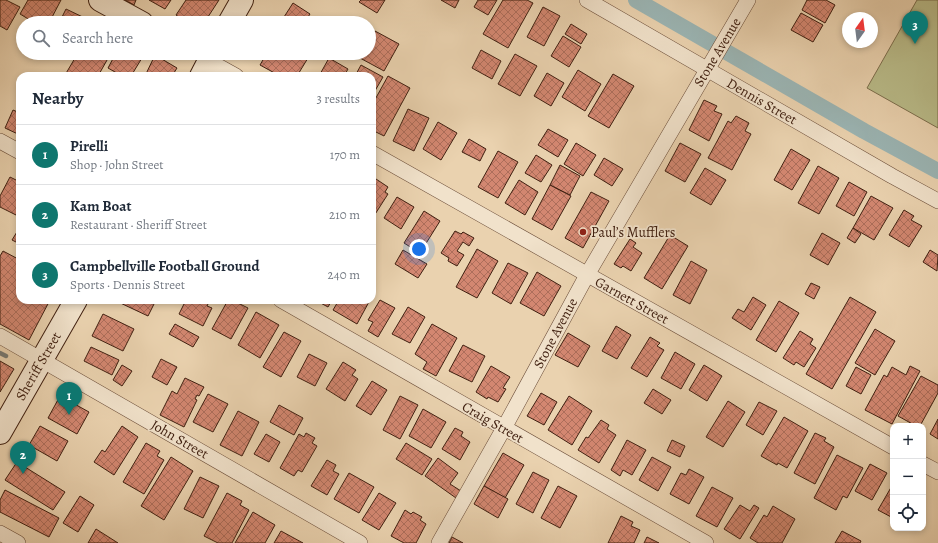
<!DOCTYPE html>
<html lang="en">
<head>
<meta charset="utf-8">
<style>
  :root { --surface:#fff; --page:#f6f6f7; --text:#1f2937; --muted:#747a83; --line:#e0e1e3; --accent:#0f766e }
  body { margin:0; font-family:Alegreya,serif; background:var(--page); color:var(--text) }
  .controls { position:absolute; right:12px; bottom:12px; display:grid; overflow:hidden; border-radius:8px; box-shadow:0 2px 6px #0003 }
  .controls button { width:36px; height:36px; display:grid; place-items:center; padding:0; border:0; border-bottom:1px solid var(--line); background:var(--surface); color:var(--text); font:20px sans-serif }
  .compass { position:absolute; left:842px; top:12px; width:36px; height:36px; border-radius:50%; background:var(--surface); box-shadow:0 2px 6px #0003; rotate:14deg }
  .you { position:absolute; left:419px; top:249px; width:14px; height:14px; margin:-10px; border:3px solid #fff; border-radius:50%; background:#1a73e8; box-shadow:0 0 0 6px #1a73e833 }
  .badge { display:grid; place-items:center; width:26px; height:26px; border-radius:50%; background:var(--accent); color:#fff; font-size:13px; font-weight:700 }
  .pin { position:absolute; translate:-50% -33px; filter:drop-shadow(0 1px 2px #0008) }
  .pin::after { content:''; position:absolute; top:21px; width:14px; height:12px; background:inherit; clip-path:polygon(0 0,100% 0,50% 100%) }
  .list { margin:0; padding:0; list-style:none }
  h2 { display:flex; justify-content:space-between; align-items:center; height:52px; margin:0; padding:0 16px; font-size:17px }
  h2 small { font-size:13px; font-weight:400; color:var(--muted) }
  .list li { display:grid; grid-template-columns:26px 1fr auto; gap:12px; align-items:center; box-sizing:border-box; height:60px; padding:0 16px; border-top:1px solid var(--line) }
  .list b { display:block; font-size:15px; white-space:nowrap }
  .list p { margin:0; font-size:13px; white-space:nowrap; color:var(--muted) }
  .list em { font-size:13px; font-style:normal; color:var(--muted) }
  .icon { flex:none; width:22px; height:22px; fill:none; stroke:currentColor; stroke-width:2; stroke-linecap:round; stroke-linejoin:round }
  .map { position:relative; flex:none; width:938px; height:543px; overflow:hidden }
  .search { position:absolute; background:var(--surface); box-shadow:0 2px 6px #0003; left:16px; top:16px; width:360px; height:44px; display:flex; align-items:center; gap:10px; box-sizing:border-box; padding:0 14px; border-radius:22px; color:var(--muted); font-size:15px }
  .panel { position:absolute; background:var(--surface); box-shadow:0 2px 6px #0003; left:16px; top:72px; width:360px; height:232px; border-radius:12px }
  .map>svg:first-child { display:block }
  .pitch { fill:#b9bb89; stroke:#7c6e4d }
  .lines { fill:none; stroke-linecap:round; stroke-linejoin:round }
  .stream { stroke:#777973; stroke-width:4.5 }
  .canal { stroke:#9bb5b4; stroke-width:16 }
  .building { fill:url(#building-cross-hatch); stroke:#402011 }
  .street-casing { stroke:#6a4c38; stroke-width:16 }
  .secondary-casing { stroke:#402011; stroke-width:24 }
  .street { stroke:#f1e2cb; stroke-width:15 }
  .secondary { stroke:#f1e2cb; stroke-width:22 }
  .poi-dot { fill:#8f2418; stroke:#f1e2cb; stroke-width:1.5 }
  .labels { text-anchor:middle; stroke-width:3.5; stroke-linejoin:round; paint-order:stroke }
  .street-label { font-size:14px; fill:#402011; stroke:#f1e2cb }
  .poi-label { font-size:14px; fill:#402011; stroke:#f1e2cb; text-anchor:start }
</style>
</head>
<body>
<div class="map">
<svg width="938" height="543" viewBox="0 0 938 543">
  <defs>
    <pattern id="building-cross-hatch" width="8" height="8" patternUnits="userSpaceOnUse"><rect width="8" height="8" fill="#d38771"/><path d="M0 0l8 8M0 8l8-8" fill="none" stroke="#ad6e5b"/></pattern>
  </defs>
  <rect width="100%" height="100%" fill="#ead2af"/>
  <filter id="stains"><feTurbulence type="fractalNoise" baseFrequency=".005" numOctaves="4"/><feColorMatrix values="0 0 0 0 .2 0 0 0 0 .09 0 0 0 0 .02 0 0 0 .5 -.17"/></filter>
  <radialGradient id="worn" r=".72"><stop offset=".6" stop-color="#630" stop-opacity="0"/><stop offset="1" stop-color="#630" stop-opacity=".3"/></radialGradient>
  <path class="pitch" d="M917 0H938V128L867 88Z"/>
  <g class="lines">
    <path class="stream" d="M0 353 6 356"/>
    <path class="canal" d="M636 0 864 131 938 171"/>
  </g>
  <g class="building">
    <path d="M0 0H6L20 7 7 30 0 26Z"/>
    <path d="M28 0H61L49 23H35L20 14Z"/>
    <path d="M125 0H136L134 5Z"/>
    <path d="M149 0H171L165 9Z"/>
    <path d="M186 0H219L204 23H187L176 15Z"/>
    <path d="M361 0H385L377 13 359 2Z"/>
    <path d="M441 0H459L455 8Z"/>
    <path d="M478 0H497L488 15 474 7Z"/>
    <path d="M503 0H527L533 3 508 48 483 34Z"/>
    <path d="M807 0H826L835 5 825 23 802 10Z"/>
    <path d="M293 3 310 14 304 23H293L284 17Z"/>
    <path d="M543 7 560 16 544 46 527 37Z"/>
    <path d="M66 9 89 20 88 23H59Z"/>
    <path d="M801 13 823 25 813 42 791 30Z"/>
    <path d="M571 24 587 34 581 44 565 34Z"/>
    <path d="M375 31 399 44 384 71 360 58 363 53H369V43Z"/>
    <path d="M563 36 581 47 569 67 551 56Z"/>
    <path d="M481 50 501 61 492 79 472 68Z"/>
    <path d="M78 53H111L98 76H67L65 75Z"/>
    <path d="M116 53H145L131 76H122L108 68Z"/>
    <path d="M267 53H311L297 76H280L260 65Z"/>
    <path d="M515 54 537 66 520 96 498 84Z"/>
    <path d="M155 55 177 68 172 76H145Z"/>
    <path d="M329 58 348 69 344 76H319Z"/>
    <path d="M361 65 383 77 372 96V76H355Z"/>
    <path d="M578 70 601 84 585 111 562 97Z"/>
    <path d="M547 73 564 83 551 106 534 96Z"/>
    <path d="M613 74 634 86 609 128 588 116Z"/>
    <path d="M388 76 410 88 384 136 372 130V105Z"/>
    <path d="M704 100 717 106 714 111 722 114 709 141 689 130Z"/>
    <path d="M408 109 429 118 414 151 393 141Z"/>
    <path d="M13 110 20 113V135L5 128Z"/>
    <path d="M736 116 749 123 745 131 751 134 732 170 708 158 728 121 731 123Z"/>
    <path d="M438 122 457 133 441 160 423 149Z"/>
    <path d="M548 129 568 140 558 157 538 145Z"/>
    <path d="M469 139 486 149 480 161 462 152Z"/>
    <path d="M576 143 596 155 583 176 564 164Z"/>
    <path d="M680 143 701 154 685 182 665 171Z"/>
    <path d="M791 149 810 160 792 190 774 180Z"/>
    <path d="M498 151 518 162 498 198 478 187Z"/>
    <path d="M536 155 552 165 541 182 525 173Z"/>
    <path d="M604 158 623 169 612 186 594 175Z"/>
    <path d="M560 165 580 176 570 195 550 185Z"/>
    <path d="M818 166 839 178 819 214 798 203Z"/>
    <path d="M705 168 726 180 711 205 690 193Z"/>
    <path d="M10 177 20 182V207L16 215 0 207V196Z"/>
    <path d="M373 177 388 187 385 192 388 194 372 219Z"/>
    <path d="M519 180 538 192 525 215 505 203Z"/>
    <path d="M849 182 867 192 854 216 836 206Z"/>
    <path d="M550 185 571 196 552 230 532 219Z"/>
    <path d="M591 192 609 201 583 248 565 238Z"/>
    <path d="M871 196 893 208 874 240 853 228Z"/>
    <path d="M397 197 414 207 401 229 384 218Z"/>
    <path d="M904 210 914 216 911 220 922 226 909 247 889 235Z"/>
    <path d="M424 211 440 221 420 253 404 243Z"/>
    <path d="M20 227V244L12 240Z"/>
    <path d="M853 228 861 234 855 243 847 238Z"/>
    <path d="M455 231 461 234 463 232 474 238 469 246 463 242 457 251 464 255 457 266 448 261 449 258 441 253Z"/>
    <path d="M822 233 840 243 828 265 810 255Z"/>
    <path d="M670 235 688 246 662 289 644 278Z"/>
    <path d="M630 239 636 243 633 247 642 253 631 271 623 266 621 268 614 264Z"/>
    <path d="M477 249 498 261 477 298 456 287Z"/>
    <path d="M403 250 427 264 418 278 395 264Z"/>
    <path d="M930 250 938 255 937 271 923 262Z"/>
    <path d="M3 251 20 260V300H50L29 340 0 324V256Z"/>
    <path d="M691 261 707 270 690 304 673 295Z"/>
    <path d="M508 263 528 273 511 304 492 293Z"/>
    <path d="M537 272 561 286 544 316 520 303Z"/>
    <path d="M811 283 820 287 814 299 805 294Z"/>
    <path d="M753 297 766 305 751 330 732 318 738 309 744 312Z"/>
    <path d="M850 297 876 312 832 389 806 374Z"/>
    <path d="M114 300H156L148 316Z"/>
    <path d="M186 300H210L207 306 212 308 203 326 179 314Z"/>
    <path d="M228 300H232L248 308 231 339 212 329Z"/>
    <path d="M315 300H332L328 307Z"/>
    <path d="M339 300H370L357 324 333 310Z"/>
    <path d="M380 300 395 308 378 337 368 331 373 322 368 320Z"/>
    <path d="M779 301 799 313 776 352 756 340Z"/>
    <path d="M408 307 425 317 410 343 392 334Z"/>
    <path d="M256 312 279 325 260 358 238 345Z"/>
    <path d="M103 314 134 329 123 351 92 336Z"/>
    <path d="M175 324 199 337 193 347 169 334Z"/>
    <path d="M432 324 457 338 436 376 423 369 427 362 415 354Z"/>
    <path d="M616 326 631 335 617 359 602 351Z"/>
    <path d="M875 329 895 341 875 375 855 363Z"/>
    <path d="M800 331 813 339 810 344 816 348 804 367 796 362 794 365 783 358Z"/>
    <path d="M284 332 301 341 281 377 263 367Z"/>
    <path d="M568 333 590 346 578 367 555 355Z"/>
    <path d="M650 337 660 343 657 346 664 350 647 377 631 368Z"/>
    <path d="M463 345 485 356 472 382 449 371Z"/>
    <path d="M91 347 119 360 112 375 84 361Z"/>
    <path d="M675 352 695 364 681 389 661 378Z"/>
    <path d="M309 354 327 363 315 386 297 377Z"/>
    <path d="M161 359 177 367 167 385 152 377Z"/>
    <path d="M0 361 14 369 0 392Z"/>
    <path d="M343 362 356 370 352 375 358 379 345 401 326 389Z"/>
    <path d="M122 365 132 371 122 386 113 380Z"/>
    <path d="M704 365 722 376 707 401 689 390Z"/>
    <path d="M491 366 510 377 503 388 506 389 498 402 488 397 487 399 476 392Z"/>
    <path d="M910 366 920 371 892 424 865 410 884 375 887 377 892 367 906 375Z"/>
    <path d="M856 367 871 375 861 394 846 386Z"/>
    <path d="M921 376 938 385V393L920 426H916L898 416Z"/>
    <path d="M185 378 204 387 199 396 197 395 195 399 197 400 184 427 160 415 172 391 177 394Z"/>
    <path d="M372 381 387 390 371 415 356 406Z"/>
    <path d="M653 389 671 400 662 414 644 403Z"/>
    <path d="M541 393 557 402 544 425 527 416Z"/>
    <path d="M208 394 228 404 213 432 193 422Z"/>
    <path d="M60 396 89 412 77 434 48 418Z"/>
    <path d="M400 396 418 405 400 439 383 430Z"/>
    <path d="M569 396 592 411 572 445 548 430Z"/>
    <path d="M728 401 745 412 723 447 706 437Z"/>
    <path d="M759 402 777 411 763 435 746 425Z"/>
    <path d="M279 405 303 418 294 435 270 422Z"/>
    <path d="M423 409 446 422 431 448 409 436Z"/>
    <path d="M238 411 259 422 242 456 220 445Z"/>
    <path d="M784 417 808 431 787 468 778 463 777 465 761 456Z"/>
    <path d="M938 419V439L930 434Z"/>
    <path d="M601 420 609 425 607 429 616 435 599 463 578 450 586 437 588 438Z"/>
    <path d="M40 426 68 441 57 461 29 445Z"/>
    <path d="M122 426 138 437 114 475 94 462 102 450 105 452Z"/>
    <path d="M455 428 463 432 461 436 470 442 460 460 442 449Z"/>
    <path d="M306 433 315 438 312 443 317 446 302 472 298 470 294 476 280 468 299 434 304 437Z"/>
    <path d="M815 433 826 438 824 441 834 447 815 484 794 473Z"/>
    <path d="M266 434 280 442 269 462 254 454Z"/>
    <path d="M627 440 646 450 632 475 623 470 620 476 611 470Z"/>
    <path d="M672 440 685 446 680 457 667 451Z"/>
    <path d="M146 443 160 451 157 456 164 460 144 494 123 482Z"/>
    <path d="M406 443 432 459 422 475 396 459Z"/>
    <path d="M503 453 524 465 505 498 484 486Z"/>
    <path d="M837 455 863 468 847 498 843 496 836 510 814 498Z"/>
    <path d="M171 457 193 471 164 520 141 506Z"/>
    <path d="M652 457 671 467 658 491 639 480Z"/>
    <path d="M438 458 458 473 450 484 461 491 456 498 425 476Z"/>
    <path d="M327 460 336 465 333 471 339 474 327 495 311 486Z"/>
    <path d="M17 462 65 492 53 510 5 480Z"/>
    <path d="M870 464 887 473 872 500 855 491Z"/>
    <path d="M689 469 704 477 689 504 670 494 681 473 686 475Z"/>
    <path d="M533 472 549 480 533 513 516 504Z"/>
    <path d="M349 473 374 487 359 513 334 499Z"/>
    <path d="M200 477 219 486 203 518 184 509Z"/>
    <path d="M893 484V518L878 510Z"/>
    <path d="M484 486 508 499 498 518 474 504Z"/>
    <path d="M558 486 577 496 560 528 541 518Z"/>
    <path d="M712 487 733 498 717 527 696 516Z"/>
    <path d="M5 490 59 518 49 537 0 512V500Z"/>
    <path d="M227 493 242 501 240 505 249 510 232 543H218L204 536Z"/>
    <path d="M379 493 396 503 379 530 362 520Z"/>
    <path d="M80 496 94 505 78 532 63 523Z"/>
    <path d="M740 505 750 511 754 505 759 508 740 539 724 529Z"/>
    <path d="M773 506 795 519 782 543H758L750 538 764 515 767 517Z"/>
    <path d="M405 510 411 514 413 512 422 517 420 520 426 524 416 543H404L391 536Z"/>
    <path d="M253 512 275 525 265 543H235Z"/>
    <path d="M621 516 633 522 631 526 640 530 634 543H608Z"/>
    <path d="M96 529 118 543H88Z"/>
    <path d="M281 531 303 543H274Z"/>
    <path d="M842 531 861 541 860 543H835Z"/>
    <path d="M452 537 463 543H449Z"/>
    <path d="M647 537 659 543H644Z"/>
  </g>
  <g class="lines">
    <defs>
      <g id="street">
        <path d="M587 0 892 176 938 201"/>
        <path d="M209 61 236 76"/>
        <path d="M0 141 20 152"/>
        <path d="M372 153 893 447"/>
        <path d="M281 300 706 543"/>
        <path d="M0 336 360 543"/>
        <path d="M923 464 938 472"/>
        <path d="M0 533 18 543"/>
        <path d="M439 543 504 428 587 275 748 0"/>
      </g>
      <g id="secondary">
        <path d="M100 0 142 23"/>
        <path d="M229 23 242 0"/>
        <path d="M201 76 213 53"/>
        <path d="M0 433 76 300"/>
      </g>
    </defs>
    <use href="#street" class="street-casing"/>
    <use href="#secondary" class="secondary-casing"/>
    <use href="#street" class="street"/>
    <use href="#secondary" class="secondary"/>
  </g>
  <circle class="poi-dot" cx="583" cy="232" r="4"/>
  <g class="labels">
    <g class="street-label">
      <text transform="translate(717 52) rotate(-59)" y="5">Stone Avenue</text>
      <text transform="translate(762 101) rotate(30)" y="5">Dennis Street</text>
      <text transform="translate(632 300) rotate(29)" y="5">Garnett Street</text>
      <text transform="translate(555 333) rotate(-62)" y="5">Stone Avenue</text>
      <text transform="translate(38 366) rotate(-60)" y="5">Sheriff Street</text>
      <text transform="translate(493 422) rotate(30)" y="5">Craig Street</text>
      <text transform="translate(180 439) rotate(30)" y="5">John Street</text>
    </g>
    <g class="poi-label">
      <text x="591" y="237">Paul’s Mufflers</text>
    </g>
  </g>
  <rect width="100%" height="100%" filter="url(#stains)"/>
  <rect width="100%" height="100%" fill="url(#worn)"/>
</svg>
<div class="controls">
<button>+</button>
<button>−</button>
<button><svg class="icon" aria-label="locate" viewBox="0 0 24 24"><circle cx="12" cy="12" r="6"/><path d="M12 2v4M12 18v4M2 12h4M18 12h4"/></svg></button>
</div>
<svg class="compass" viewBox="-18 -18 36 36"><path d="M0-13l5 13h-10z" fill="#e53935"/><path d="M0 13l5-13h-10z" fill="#747a83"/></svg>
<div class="you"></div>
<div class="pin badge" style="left:69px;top:415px">1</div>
<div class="pin badge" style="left:23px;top:474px">2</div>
<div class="pin badge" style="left:915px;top:44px">3</div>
<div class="search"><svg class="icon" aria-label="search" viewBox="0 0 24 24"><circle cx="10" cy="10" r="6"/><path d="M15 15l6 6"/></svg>Search here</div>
<section class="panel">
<h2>Nearby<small>3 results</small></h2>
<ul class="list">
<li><span class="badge">1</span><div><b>Pirelli</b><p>Shop · John Street</p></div><em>170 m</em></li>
<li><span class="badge">2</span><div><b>Kam Boat</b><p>Restaurant · Sheriff Street</p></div><em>210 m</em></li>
<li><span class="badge">3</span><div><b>Campbellville Football Ground</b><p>Sports · Dennis Street</p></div><em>240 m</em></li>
</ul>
</section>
</div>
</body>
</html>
